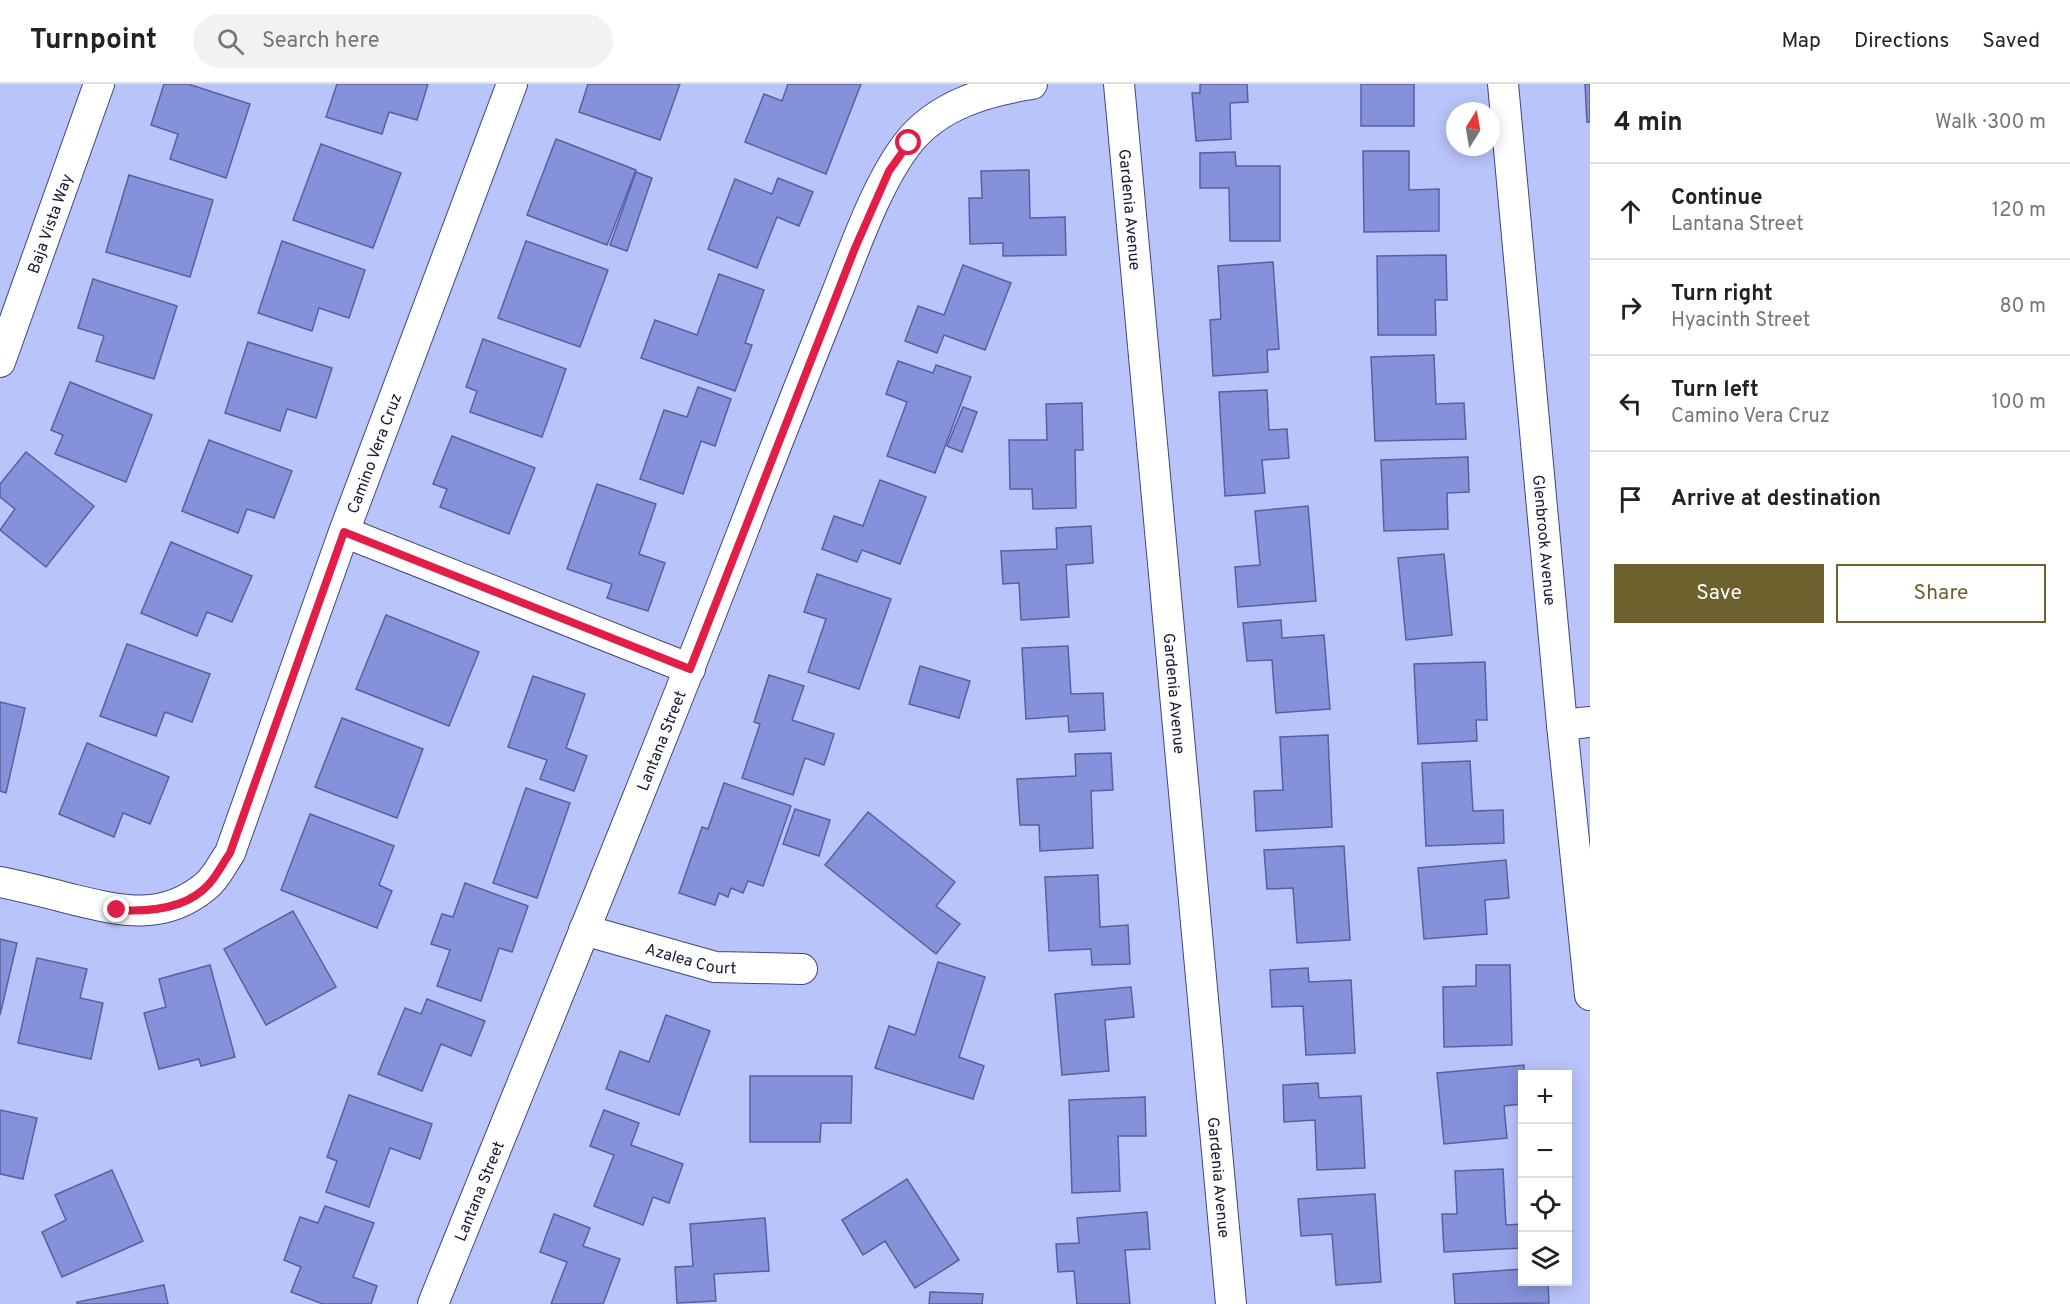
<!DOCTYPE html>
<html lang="en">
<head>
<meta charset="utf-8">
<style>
  :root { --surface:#fff; --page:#f2f2f2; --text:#222; --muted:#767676; --line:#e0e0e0; --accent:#6d612e }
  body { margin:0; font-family:Overpass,sans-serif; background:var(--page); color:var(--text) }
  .controls { position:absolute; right:18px; bottom:18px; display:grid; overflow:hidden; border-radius:0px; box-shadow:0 3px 15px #0003 }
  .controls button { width:54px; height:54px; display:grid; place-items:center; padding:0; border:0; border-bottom:2px solid var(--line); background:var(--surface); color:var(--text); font:30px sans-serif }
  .compass { position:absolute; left:1446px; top:18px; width:54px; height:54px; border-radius:50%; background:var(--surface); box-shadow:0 3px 15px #0003; rotate:11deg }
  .stop { position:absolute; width:18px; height:18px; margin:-14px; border:4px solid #e11d48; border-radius:50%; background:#fff }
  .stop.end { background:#e11d48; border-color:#fff; box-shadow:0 2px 6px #0008 }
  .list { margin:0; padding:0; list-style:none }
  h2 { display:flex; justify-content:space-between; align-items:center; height:78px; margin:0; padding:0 24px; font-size:26px }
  h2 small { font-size:20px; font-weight:400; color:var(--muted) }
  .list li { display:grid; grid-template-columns:39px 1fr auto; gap:18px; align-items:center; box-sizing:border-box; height:96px; padding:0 24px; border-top:2px solid var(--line) }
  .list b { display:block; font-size:22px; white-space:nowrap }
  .list p { margin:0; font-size:20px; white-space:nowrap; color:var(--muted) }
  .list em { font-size:20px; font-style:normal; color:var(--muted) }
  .actions { display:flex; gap:12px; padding:18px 24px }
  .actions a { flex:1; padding:14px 0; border:2px solid var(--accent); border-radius:0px; text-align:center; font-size:21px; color:var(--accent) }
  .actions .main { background:var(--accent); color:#fff }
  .icon { flex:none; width:33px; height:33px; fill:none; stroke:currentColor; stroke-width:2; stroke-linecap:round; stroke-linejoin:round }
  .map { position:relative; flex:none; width:1590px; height:1220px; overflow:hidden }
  header { display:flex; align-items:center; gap:36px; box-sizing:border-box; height:84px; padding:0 30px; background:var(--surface); border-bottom:2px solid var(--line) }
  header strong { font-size:28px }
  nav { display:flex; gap:33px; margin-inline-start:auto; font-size:21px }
  .search { width:420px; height:54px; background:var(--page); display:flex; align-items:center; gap:15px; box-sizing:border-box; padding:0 21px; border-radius:33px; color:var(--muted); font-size:22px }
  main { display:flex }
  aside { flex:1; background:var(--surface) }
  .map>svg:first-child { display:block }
  .building { fill:#8591da; stroke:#58609d; stroke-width:1.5 }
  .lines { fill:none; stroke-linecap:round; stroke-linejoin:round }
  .minor-casing { stroke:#3f4680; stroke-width:32 }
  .minor { stroke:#fff; stroke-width:30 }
  .route { stroke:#e11d48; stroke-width:8 }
  .labels { text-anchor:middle; stroke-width:4.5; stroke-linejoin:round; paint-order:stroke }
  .street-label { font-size:16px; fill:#151931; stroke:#c9d2fb }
</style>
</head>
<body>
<header>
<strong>Turnpoint</strong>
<div class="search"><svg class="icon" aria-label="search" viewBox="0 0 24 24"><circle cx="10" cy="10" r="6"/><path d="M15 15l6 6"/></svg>Search here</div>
<nav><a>Map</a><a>Directions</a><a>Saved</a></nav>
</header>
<main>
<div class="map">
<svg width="1590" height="1220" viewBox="0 0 1590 1220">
  <rect width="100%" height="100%" fill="#b9c4fa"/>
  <g class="building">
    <path d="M164 0H188L250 20 226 94 170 75 178 50 151 41Z"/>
    <path d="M337 0H428L417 36 389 28 382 50 326 33Z"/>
    <path d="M588 0H680L660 56 579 28Z"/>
    <path d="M788 0H861L826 90 745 58 764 10 782 17Z"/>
    <path d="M1200 0H1247L1248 18 1230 19 1231 55 1196 57 1192 9H1200Z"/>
    <rect x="1361" y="0" width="53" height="42"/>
    <path d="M1585 0H1590V38H1587Z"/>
    <path d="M556 55 636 86 607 161 527 131Z"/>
    <path d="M321 60 401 89 373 164 293 136Z"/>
    <path d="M1363 67H1409V106L1439 105V147L1364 148Z"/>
    <path d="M1235 68 1236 82H1280V157H1230L1229 104H1200V69Z"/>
    <path d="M1029 86 1030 134 1065 133 1066 171 1003 172V159L970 160 969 114H982L981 87Z"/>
    <path d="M636 88 652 94 627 167 610 161Z"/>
    <path d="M129 91 213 116 190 193 106 168Z"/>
    <path d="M778 94 813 108 799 142 777 133 757 184 708 165 735 95 772 110Z"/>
    <path d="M282 157 365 186 349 234 319 224 312 247 258 229Z"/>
    <path d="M526 157 608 186 580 263 498 234Z"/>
    <path d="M1446 171 1447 216H1435L1436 251H1378L1377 172Z"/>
    <path d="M1273 178 1279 265 1267 266 1268 288 1213 292 1210 236 1221 235 1218 182Z"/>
    <path d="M963 181 1011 199 985 266 944 251 937 269 905 257 918 222 944 231Z"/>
    <path d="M719 190 764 206 745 259 752 261 735 307 641 274 655 236 697 251Z"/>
    <path d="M93 195 177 222 154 295 96 277 104 252 78 244Z"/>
    <path d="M483 255 566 285 542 353 470 328 477 307 466 303Z"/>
    <path d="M248 258 332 284 316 334 287 325 280 347 225 329Z"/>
    <path d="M1434 271 1436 320 1464 319 1466 355 1375 357 1371 273Z"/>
    <path d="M898 277 933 289 936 281 971 293 935 389 887 372 907 318 886 310Z"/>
    <path d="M70 298 152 331 126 398 55 370 63 351 51 346Z"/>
    <path d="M698 303 731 315 715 362 701 357 683 410 640 395 664 326 687 333Z"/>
    <path d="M1267 306 1269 346 1287 345 1289 374 1262 376 1265 409 1225 412 1219 308Z"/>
    <path d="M1082 319 1083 366H1075L1076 424 1033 425 1032 405H1010L1009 356H1047L1046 320Z"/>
    <path d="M963 323 977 328 962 368 947 362Z"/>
    <path d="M452 352 535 384 509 450 440 423 447 405 433 400Z"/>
    <path d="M209 356 292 387 274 434 247 425 238 449 182 427Z"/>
    <path d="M26 368 94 422 46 483 0 446 15 425 0 413V400Z"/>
    <path d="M1468 373 1469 408 1447 409 1448 445 1384 447 1381 376Z"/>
    <path d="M880 396 926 413 900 480 862 466 857 478 822 465 834 432 863 442Z"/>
    <path d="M597 400 656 420 639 470 665 479 648 527 607 514 612 500 567 485Z"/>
    <path d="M1308 422 1316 517 1238 523 1235 483 1260 481 1255 427Z"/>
    <path d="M1091 442 1093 479 1066 481 1069 533 1021 536 1019 499 1003 500 1001 467 1057 465 1056 444Z"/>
    <path d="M171 458 252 492 232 538 207 528 197 552 141 529Z"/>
    <path d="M1444 470 1452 551 1406 556 1398 474Z"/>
    <path d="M817 490 891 515 859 605 808 588 826 535 804 528Z"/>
    <path d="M386 531 479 568 449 642 356 605Z"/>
    <path d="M1281 536 1282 554 1324 551 1330 625 1276 629 1272 576 1247 577 1243 539Z"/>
    <path d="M127 560 210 590 192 638 165 628 156 652 100 632Z"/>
    <path d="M1068 562 1071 610 1103 609 1105 646 1069 648 1068 632 1026 635 1022 564Z"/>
    <path d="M1485 578 1487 636H1476L1477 657 1418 660 1414 580Z"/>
    <path d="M920 582 970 597 959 634 909 620Z"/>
    <path d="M769 591 804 602 792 636 834 650 824 681 805 674 793 711 742 694 760 640 754 638Z"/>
    <path d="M533 592 585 610 566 664 587 672 574 707 540 695 547 676 508 663Z"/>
    <path d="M0 618 25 624 6 709 0 707Z"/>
    <path d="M342 634 423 665 397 734 315 703Z"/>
    <path d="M1328 651 1332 743 1256 747 1254 707 1283 706 1280 653Z"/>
    <path d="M87 659 169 693 150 740 123 729 114 753 59 730Z"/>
    <path d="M1111 669 1113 706 1091 707 1093 764 1040 767 1039 741H1020L1017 695 1076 692 1075 670Z"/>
    <path d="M1470 677 1473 727 1503 726 1504 759 1426 762 1422 679Z"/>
    <path d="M724 699 791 722 763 802 748 797 743 809 731 804 728 813 719 809 715 821 679 809 702 743 708 745Z"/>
    <path d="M526 704 570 719 537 814 493 799Z"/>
    <path d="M795 725 830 736 819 772 783 760Z"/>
    <path d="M868 728 955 798 936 822 960 840 936 870 825 781Z"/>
    <path d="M310 730 394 762 379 801 392 807 377 844 281 806Z"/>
    <path d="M1344 762 1350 856 1297 859 1293 804 1267 805 1264 766Z"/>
    <path d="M1506 776 1509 814 1485 816 1487 850 1424 855 1418 784Z"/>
    <path d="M1098 791 1100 843 1128 841 1130 880 1092 881 1091 865 1049 867 1045 793Z"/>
    <path d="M465 799 528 822 512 868 499 864 481 917 437 902 450 866 431 860 442 830 453 833Z"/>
    <path d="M293 827 336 903 266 941 224 865Z"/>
    <path d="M0 855 17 859 0 931Z"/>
    <path d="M37 874 87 885 80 914 103 919 91 975 18 959Z"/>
    <path d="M938 878 985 893 959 973 984 982 973 1015 875 984 889 942 915 951Z"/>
    <path d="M210 881 235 973 201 982 199 975 159 985 144 929 166 923 159 895Z"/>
    <path d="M1476 881H1510L1512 961 1444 963 1443 903 1476 902Z"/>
    <path d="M1308 884 1309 898 1351 896 1355 969 1306 971 1303 922 1272 923 1270 886Z"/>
    <path d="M1131 903 1134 933 1105 936 1109 987 1062 991 1055 910Z"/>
    <path d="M427 915 485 937 471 972 441 960 422 1007 378 990 405 924 421 930Z"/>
    <path d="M666 931 710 947 679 1031 606 1005 620 967 649 978Z"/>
    <path d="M1524 981 1522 1020 1504 1022 1507 1054 1444 1060 1437 989Z"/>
    <path d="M750 992H852L851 1039H821L820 1058H750Z"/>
    <path d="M1318 999 1319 1014 1361 1012 1365 1084 1317 1086 1315 1036 1284 1038 1283 1001Z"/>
    <path d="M349 1011 432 1040 420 1075 390 1064 369 1123 326 1108 337 1077 327 1073Z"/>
    <path d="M1145 1013 1146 1052H1118L1120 1107 1072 1109 1069 1016Z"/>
    <path d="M0 1026 37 1034 23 1095 0 1090Z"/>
    <path d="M604 1026 639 1039 631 1061 683 1080 669 1119 653 1113 643 1141 594 1122 614 1071 590 1062Z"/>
    <path d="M1503 1085 1506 1141 1522 1140V1164L1444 1168 1442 1130H1457L1455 1087Z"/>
    <path d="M112 1086 143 1157 62 1193 42 1148 66 1136 55 1111Z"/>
    <path d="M907 1095 959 1176 915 1204 885 1157 863 1171 842 1136Z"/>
    <path d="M1375 1110 1381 1198 1336 1201 1332 1150 1301 1152 1298 1115Z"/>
    <path d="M325 1122 374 1139 353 1193 377 1202 371 1220H323L291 1208 301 1183 284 1176 300 1133 318 1139Z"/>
    <path d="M1147 1128 1150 1165 1125 1166 1130 1220H1077L1074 1187 1058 1188 1056 1160 1079 1159 1077 1134Z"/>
    <path d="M554 1130 590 1144 583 1162 620 1175 603 1220H551L567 1178 540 1168Z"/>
    <path d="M765 1134 769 1187 714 1190 716 1217 677 1219 675 1183 693 1182 690 1140Z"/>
    <path d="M1522 1185V1198H1548L1549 1219 1455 1220 1453 1190Z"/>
    <path d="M164 1201 168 1220H77V1218Z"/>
    <path d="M930 1208 983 1210 982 1220H929Z"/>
  </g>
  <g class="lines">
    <defs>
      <g id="minor">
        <path id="s1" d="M1119 0 1231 1220"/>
        <path id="s2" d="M1503 0 1562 641 1590 911"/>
        <path id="s3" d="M0 278 99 0"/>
        <path d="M344 448 690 585"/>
        <path d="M1562 641 1590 638"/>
        <path id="s4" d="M0 798C24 803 48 809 71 815 121 827 163 838 206 802 216 794 223 779 230 769L344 448 512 0"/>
        <path id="s5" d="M584 846 715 883 802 885"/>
        <path id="s6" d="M433 1220C536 964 642 709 741 452 772 371 804 291 836 211 855 163 877 99 908 59 938 21 986 7 1032 0"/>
      </g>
    </defs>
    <use href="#minor" class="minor-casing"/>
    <use href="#minor" class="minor"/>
  </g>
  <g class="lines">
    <path class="route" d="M117 826C148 828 187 825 209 800 217 791 223 779 230 769L344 448 690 585 855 164 889 87 909 59"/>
  </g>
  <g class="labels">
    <g class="street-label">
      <text dy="6" stroke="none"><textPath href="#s1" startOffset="126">Gardenia Avenue</textPath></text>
      <text dy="6" stroke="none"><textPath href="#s3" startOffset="147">Baja Vista Way</textPath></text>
      <text dy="6" stroke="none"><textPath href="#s4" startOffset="681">Camino Vera Cruz</textPath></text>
      <text dy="6" stroke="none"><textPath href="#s2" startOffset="458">Glenbrook Avenue</textPath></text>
      <text dy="6" stroke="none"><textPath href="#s1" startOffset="612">Gardenia Avenue</textPath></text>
      <text dy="6" stroke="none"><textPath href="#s6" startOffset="608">Lantana Street</textPath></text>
      <text dy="6" stroke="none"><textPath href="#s5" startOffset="111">Azalea Court</textPath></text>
      <text dy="6" stroke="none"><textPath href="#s1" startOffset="1098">Gardenia Avenue</textPath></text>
      <text dy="6" stroke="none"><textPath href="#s6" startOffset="122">Lantana Street</textPath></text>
    </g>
  </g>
</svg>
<div class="controls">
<button>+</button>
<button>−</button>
<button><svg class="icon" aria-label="locate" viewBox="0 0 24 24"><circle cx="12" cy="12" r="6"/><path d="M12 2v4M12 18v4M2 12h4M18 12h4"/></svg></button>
<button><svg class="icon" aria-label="layers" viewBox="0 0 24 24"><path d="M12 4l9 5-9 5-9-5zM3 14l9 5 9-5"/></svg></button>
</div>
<svg class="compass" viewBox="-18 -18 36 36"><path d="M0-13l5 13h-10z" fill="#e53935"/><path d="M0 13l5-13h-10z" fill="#767676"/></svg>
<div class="stop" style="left:909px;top:59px"></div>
<div class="stop end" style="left:117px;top:826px"></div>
</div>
<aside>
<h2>4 min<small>Walk · 300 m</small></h2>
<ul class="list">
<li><svg class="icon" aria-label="ahead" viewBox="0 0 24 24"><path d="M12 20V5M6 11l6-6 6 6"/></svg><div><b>Continue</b><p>Lantana Street</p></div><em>120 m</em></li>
<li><svg class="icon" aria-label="right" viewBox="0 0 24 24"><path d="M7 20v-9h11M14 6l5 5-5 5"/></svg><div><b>Turn right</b><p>Hyacinth Street</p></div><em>80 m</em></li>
<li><svg class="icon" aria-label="left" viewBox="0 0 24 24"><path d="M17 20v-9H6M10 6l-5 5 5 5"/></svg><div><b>Turn left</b><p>Camino Vera Cruz</p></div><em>100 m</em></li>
<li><svg class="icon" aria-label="arrive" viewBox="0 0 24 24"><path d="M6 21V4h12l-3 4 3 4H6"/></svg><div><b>Arrive at destination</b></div></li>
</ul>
<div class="actions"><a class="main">Save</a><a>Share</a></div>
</aside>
</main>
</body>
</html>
